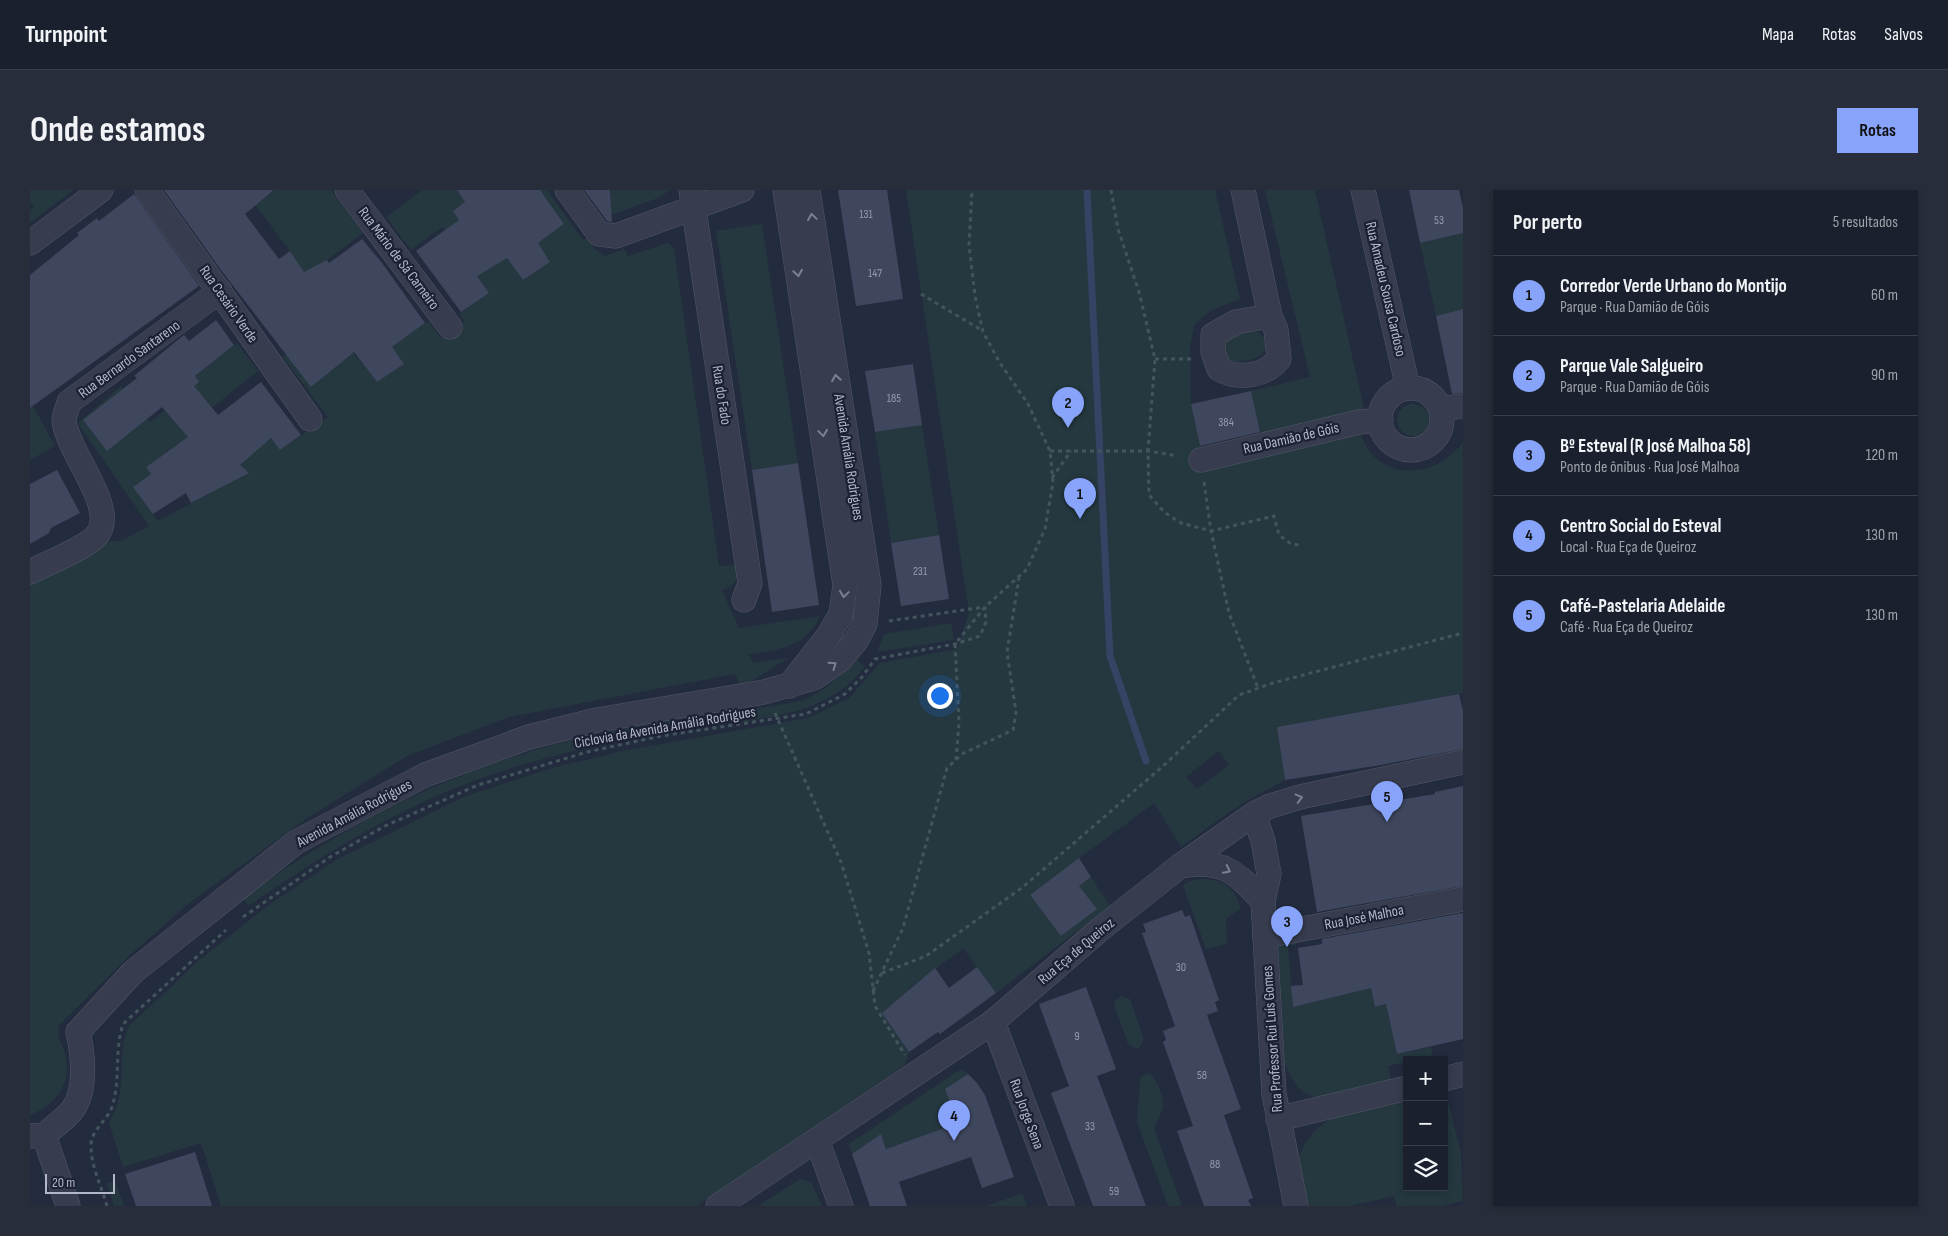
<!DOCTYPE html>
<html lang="pt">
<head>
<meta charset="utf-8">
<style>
  :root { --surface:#1a202e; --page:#272d3a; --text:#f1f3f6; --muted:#9fa3aa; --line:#383e4a; --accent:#87a3fa }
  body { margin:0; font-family:"Sofia Sans Condensed",sans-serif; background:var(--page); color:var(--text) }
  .controls { position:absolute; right:15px; bottom:15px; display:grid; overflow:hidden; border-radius:0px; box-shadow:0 2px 8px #0003 }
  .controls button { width:45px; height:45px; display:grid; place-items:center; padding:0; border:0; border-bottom:1px solid var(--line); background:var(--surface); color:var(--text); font:25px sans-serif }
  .scale { position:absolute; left:15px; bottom:12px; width:70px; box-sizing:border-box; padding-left:5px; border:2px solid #b3b8c9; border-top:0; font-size:14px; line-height:18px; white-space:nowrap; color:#b3b8c9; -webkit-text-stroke:4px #1c2233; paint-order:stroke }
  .you { position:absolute; left:909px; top:505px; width:18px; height:18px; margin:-12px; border:4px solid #fff; border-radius:50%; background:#1a73e8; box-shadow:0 0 0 8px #1a73e833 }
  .badge { display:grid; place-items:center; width:32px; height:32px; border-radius:50%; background:var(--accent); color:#111; font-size:16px; font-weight:700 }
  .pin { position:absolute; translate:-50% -41px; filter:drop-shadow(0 1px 2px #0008) }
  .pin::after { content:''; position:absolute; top:26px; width:18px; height:15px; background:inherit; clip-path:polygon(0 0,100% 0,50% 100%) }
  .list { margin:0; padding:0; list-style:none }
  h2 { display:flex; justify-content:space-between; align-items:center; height:65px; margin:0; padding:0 20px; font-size:21px }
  h2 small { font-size:16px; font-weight:400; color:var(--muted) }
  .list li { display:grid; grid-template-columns:32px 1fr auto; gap:15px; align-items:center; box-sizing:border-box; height:80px; padding:0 20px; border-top:1px solid var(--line) }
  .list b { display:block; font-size:19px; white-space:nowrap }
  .list p { margin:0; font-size:16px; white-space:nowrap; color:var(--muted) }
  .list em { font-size:16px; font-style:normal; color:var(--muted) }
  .icon { flex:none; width:28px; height:28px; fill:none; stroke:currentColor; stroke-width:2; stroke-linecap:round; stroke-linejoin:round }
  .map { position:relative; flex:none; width:1433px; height:1016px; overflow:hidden; border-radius:0px }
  header { display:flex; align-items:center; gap:30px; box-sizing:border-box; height:70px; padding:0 25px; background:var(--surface); border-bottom:1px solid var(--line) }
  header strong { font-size:24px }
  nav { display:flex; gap:28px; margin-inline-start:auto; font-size:18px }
  .intro { display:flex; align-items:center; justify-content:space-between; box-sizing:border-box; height:120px; padding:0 30px }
  h1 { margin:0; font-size:35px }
  .button { padding:12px 22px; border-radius:0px; background:var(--accent); color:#111; font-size:18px; font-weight:700 }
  main { display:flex; gap:30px; padding:0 30px }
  aside { flex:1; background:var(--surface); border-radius:0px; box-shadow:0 2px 8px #0003 }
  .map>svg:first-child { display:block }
  .green { fill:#25383f; fill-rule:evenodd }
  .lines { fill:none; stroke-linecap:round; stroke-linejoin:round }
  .stream { stroke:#374365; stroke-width:7 }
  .building { fill:#3f475e }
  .street-casing { stroke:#525869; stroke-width:25 }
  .path { stroke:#43555c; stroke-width:3; stroke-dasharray:4 4; stroke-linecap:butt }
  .street { stroke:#373d4e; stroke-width:24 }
  .oneway { stroke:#7b8192 }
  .labels { text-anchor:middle; stroke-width:4.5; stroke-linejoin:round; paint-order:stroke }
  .number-label { font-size:12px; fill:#969cae }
  .street-label { font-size:15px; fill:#b3b8c9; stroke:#1c2233 }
</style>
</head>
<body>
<header>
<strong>Turnpoint</strong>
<nav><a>Mapa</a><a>Rotas</a><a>Salvos</a></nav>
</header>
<div class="intro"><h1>Onde estamos</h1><a class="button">Rotas</a></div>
<main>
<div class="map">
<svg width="1433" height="1016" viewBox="0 0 1433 1016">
  <rect width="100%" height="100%" fill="#232b3e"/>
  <g class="green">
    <path d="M0 0H43L0 33V20L4 17 0 12Z"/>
    <path d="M214 0H231L236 7 245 0H301L333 43 268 92 266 69Z"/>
    <path d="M392 0H427L435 12 423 21 443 48 456 40 493 90 520 72 508 53 534 34 510 0H517L553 50 558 47 565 59 575 66 594 59 598 66 638 53 644 58 689 376 708 375C709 389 706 396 692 400L709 438 790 426C776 457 749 460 718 464L723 473 758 468 711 498 705 484 479 527 377 566 276 629 159 713 99 766 30 834C26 848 31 850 35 863 43 893 26 915 0 925V393L80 351H91L119 336 49 235V232L91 196 93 199 77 260 117 229 120 232 135 220 164 253 147 254 116 277 121 284 104 296 128 331 218 283 210 275 230 233 250 260 298 227 252 166 308 144 347 192 374 174 369 167 361 172 354 163 398 131 411 148 429 138 434 132 429 124 459 103 412 37 381 60 356 27Z"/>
    <path d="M581 0H640L628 8 581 25Z"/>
    <path d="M876 0H1185L1210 109 1182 120 1165 134 1160 155 1161 214 1171 262 1330 243C1333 249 1336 258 1341 263 1361 287 1399 285 1421 265 1425 260 1431 257 1433 251V503L1247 537 1255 590 1211 614 1151 657 1124 613 1000 705 1031 746 1066 719 1049 696 1061 687 1080 716 966 803 933 758 879 799 880 802 852 823 879 862 875 875 667 1016H191L171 953 93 977 79 933C101 897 84 866 99 836L168 771 240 714 306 670 433 607 525 577 598 560 778 528 819 508 850 473 927 459 939 423ZM1189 561 1199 575 1167 599 1156 587Z"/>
    <path d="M1235 0H1285L1335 223 1231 249 1221 201 1280 187Z"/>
    <path d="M732 34 768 273 722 280 686 41Z"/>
    <path d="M1433 43V119L1406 126 1390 53Z"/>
    <path d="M1225 141C1235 145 1237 152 1234 162 1226 171 1205 174 1194 169L1192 151 1197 147Z"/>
    <path d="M207 153 228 181 169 228 149 207 165 186Z"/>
    <circle cx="1383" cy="230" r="16"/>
    <path d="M3 216 25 256 0 270V217Z"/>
    <path d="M892 235 909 345 861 353 845 242Z"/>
    <path d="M921 433 924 450 847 462 854 444Z"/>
    <path d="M826 470 835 476C798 528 728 528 670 537 594 548 519 564 446 590 364 620 290 667 218 716L213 708C322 629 434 574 566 544 634 529 703 524 771 511 794 501 809 488 826 470Z"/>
    <path d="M1169 689C1193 689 1203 695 1211 718L1196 729 1197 754 1176 759 1153 696 1157 692Z"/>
    <path d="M1430 723V727L1357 819 1367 864 1401 857 1403 866 1377 870V872L1358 876 1362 893C1342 898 1296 914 1278 905 1267 899 1260 885 1255 874L1248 753 1265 752 1267 755 1258 756 1263 817 1336 799 1333 778 1352 796 1341 799 1345 817 1357 814 1395 730Z"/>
    <path d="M1091 806 1100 809 1114 850 1109 858H1104L1098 854 1084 815 1085 811Z"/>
    <path d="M931 879 938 884 916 899 928 933 856 959 851 944 822 964 819 954Z"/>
    <path d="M1119 883C1126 887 1134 907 1133 915 1132 923 1127 931 1124 938L1152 1016H1138L1107 932 1110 890 1111 886Z"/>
    <path d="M1416 902 1431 964 1433 1011 1411 1016H1367L1364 1006 1321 1016H1280C1276 1004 1270 990 1269 978 1267 956 1287 934 1306 927L1377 911V997H1414Z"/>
    <path d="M770 989 781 992 792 1016H728Z"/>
    <path d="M85 991 94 1016H84L77 993Z"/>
    <path d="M990 1004 993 1005 997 1016H956Z"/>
  </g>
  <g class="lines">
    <path class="stream" d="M1057 0 1080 466 1116 571"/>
  </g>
  <g class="building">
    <path d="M134 0H244L215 24 249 69 260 61 274 82 297 70 299 73 332 49 352 73 395 133 362 157 374 174 347 192 324 162 281 197 191 80Z"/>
    <path d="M427 0H510L534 34 508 53 520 72 493 90 477 68 447 86 459 103 431 122 386 61 429 30 423 21 435 12Z"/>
    <path d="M554 0H580L582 32 577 31Z"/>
    <path d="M808 0H857L873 109 826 116Z"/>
    <path d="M1379 0H1429L1433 18V43L1390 53Z"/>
    <path d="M104 4 169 96 0 218V85L49 45 47 43 67 28 69 31Z"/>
    <path d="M1433 119V203L1422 204 1406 126Z"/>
    <path d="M186 130 204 155 165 186 169 192 164 196 188 225 231 192 271 245 250 260 241 248 210 275 219 283 161 313 156 303 123 324 103 297 121 284 116 277 158 247 132 217 77 261 53 230 107 188 104 186 150 148 154 145 159 151Z"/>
    <path d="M883 174 892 235 845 242 835 181Z"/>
    <path d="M1221 201 1230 242 1170 256 1161 214Z"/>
    <path d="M768 273 789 415 742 422 722 280Z"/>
    <path d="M27 280 50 323 21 338 19 343 0 354V294Z"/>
    <path d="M909 345 919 409 871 416 861 353Z"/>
    <path d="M1429 504 1433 521V559L1351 575 1255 590 1247 537Z"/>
    <path d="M1433 596V696L1287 722 1271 626 1405 604V602Z"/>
    <path d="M1049 668 1061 687 1049 696 1067 719 1031 746 1000 705Z"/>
    <path d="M1152 720 1155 727 1160 725 1189 810 1185 812 1188 821 1177 825 1211 919 1194 925 1223 1008 1218 1010 1221 1016H1174L1147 941 1163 936 1133 852 1136 850 1133 841 1145 836 1112 743 1116 742 1113 734Z"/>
    <path d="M1433 723V849L1367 864 1356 814 1345 817 1341 798 1263 817 1261 796 1273 795 1268 758 1292 754V749Z"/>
    <path d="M947 777 966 803 910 844 908 842 879 862 852 823 905 778 919 798Z"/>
    <path d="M1056 797 1086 879 1067 886 1116 1016H1063L1021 903 1039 896 1009 814Z"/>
    <path d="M938 884 947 893 955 905 984 987 952 998 941 967 869 992 877 1016H840L822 964 851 944 856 959 928 933 915 899Z"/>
    <path d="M165 962 182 1016H106L95 984Z"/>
  </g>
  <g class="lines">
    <defs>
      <g id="street">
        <path d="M117 0 280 229"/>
        <path d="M317 0 420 137"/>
        <path d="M537 0 569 44 586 46 712 0"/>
        <path d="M661 0 720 393 714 410"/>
        <path d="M755 0 815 395 811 424 799 445 759 496"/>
        <path d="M1213 0 1240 126 1246 140 1249 169C1236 186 1208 190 1189 179L1183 162V145L1206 132 1240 126"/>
        <path d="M1333 0 1378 198"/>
        <path d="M0 53 71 0"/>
        <circle cx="1381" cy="229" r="31"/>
        <path d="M1411 219 1433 216"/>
        <path d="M1171 270 1329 232 1351 230"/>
        <path d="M0 382C15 374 58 357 67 345 89 318 36 261 34 230 34 225 38 217 39 212L190 101"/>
        <path d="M1224 624 1233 651 1239 684 1233 711 1244 904 1266 1016"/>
        <path d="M1150 676C1192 669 1205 681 1233 711"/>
        <path d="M1235 746 1433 709"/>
        <path d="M963 832 1032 1016"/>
        <path d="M1414 889 1433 884"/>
        <path d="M1248 929 1377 898"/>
        <path d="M14 945 38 1016"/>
        <path d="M0 946 14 945C23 937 36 929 43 919 57 900 53 863 48 842L103 782 266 652 395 585 499 547 567 530 734 502 784 488 810 470 826 451 835 434 839 395 778 0"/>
        <path d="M787 950 811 1016"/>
        <path d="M688 1016 963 832 1068 741 1150 676 1224 624 1240 616 1270 607 1433 572"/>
      </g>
    </defs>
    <use href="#street" class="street-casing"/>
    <g class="path">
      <path d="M1081 0 1088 39 1109 102 1125 169 1118 261 1119 305 1134 322 1151 333 1181 341 1244 326 1249 345 1260 353 1272 356"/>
      <path d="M891 104 953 141"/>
      <path d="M1125 169H1161"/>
      <path d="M1020 261H1118L1148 266"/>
      <path d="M1022 288 1041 261"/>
      <path d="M1174 292 1181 341 1199 423 1228 498"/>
      <path d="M859 431 954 417"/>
      <path d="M745 523 811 672 839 763 845 816 875 865"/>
      <path d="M926 570 929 533 925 454 955 417 997 379 1015 339 1023 292 1020 261 998 214 970 173 953 142 945 106 939 55 942 0"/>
      <path d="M213 727 300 667 355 636 448 595 557 562 631 546 776 524 815 504 832 487 845 469 925 454 950 446 956 432 955 417"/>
      <path d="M852 783 896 766 993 697 1132 577 1209 505 1243 493 1433 443"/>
      <path d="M843 801 873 738 917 578 932 564 983 540 986 522 977 462 989 388"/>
      <path d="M77 1016C72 998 61 976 61 957 60 941 77 931 82 917 91 889 84 861 93 834L196 740"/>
    </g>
    <use href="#street" class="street"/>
  </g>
  <defs><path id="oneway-chevron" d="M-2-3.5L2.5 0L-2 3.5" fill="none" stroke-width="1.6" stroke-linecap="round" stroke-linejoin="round" transform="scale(1.25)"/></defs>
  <g class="oneway">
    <use href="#oneway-chevron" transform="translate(782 27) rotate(-98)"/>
    <use href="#oneway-chevron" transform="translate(768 83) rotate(81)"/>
    <use href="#oneway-chevron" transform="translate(806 188) rotate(-99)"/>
    <use href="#oneway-chevron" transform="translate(793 243) rotate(82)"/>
    <use href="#oneway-chevron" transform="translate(814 404) rotate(98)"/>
    <use href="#oneway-chevron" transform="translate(803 475) rotate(-35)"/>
    <use href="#oneway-chevron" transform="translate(1269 608) rotate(-15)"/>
    <use href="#oneway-chevron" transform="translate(1197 680) rotate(27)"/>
  </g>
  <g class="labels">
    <g class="number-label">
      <text x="836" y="28">131</text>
      <text x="1409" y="34">53</text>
      <text x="845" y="87">147</text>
      <text x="864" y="212">185</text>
      <text x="1196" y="236">384</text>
      <text x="890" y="385">231</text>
      <text x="1151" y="781">30</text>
      <text x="1047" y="850">9</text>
      <text x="1172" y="889">58</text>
      <text x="1060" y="940">33</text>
      <text x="1185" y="978">88</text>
      <text x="1084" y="1005">59</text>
    </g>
    <g class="street-label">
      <text transform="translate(369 68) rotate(53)" y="5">Rua Mário de Sá Carneiro</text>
      <text transform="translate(1356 99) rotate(77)" y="5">Rua Amadeu Sousa Cardoso</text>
      <text transform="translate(199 114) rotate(55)" y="5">Rua Cesário Verde</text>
      <text transform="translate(99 169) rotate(-36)" y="5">Rua Bernardo Santareno</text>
      <text transform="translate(692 205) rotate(81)" y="5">Rua do Fado</text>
      <text transform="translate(1261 248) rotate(-13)" y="5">Rua Damião de Góis</text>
      <text transform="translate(819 267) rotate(81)" y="5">Avenida Amália Rodrigues</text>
      <text transform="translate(635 537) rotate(-10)" y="5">Ciclovia da Avenida Amália Rodrigues</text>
      <text transform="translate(324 623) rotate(-28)" y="5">Avenida Amália Rodrigues</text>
      <text transform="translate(1334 727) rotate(-11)" y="5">Rua José Malhoa</text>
      <text transform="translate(1046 761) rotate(-40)" y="5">Rua Eça de Queiroz</text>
      <text transform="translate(1242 849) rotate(-94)" y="5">Rua Professor Rui Luís Gomes</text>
      <text transform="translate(997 924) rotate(70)" y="5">Rua Jorge Sena</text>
    </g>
  </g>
</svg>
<div class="controls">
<button>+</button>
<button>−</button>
<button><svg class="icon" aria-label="layers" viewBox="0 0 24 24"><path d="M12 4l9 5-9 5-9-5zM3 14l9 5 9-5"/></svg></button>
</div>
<div class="scale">20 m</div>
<div class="you"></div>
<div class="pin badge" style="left:1050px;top:329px">1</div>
<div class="pin badge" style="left:1038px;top:238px">2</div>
<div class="pin badge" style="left:1257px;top:757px">3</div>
<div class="pin badge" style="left:924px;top:951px">4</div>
<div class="pin badge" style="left:1357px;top:632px">5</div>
</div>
<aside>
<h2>Por perto<small>5 resultados</small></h2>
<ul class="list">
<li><span class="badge">1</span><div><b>Corredor Verde Urbano do Montijo</b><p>Parque · Rua Damião de Góis</p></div><em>60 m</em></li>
<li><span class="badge">2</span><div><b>Parque Vale Salgueiro</b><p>Parque · Rua Damião de Góis</p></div><em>90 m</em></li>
<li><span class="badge">3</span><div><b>Bº Esteval (R José Malhoa 58)</b><p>Ponto de ônibus · Rua José Malhoa</p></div><em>120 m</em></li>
<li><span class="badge">4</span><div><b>Centro Social do Esteval</b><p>Local · Rua Eça de Queiroz</p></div><em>130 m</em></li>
<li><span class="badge">5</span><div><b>Café-Pastelaria Adelaide</b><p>Café · Rua Eça de Queiroz</p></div><em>130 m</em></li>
</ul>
</aside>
</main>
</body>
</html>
